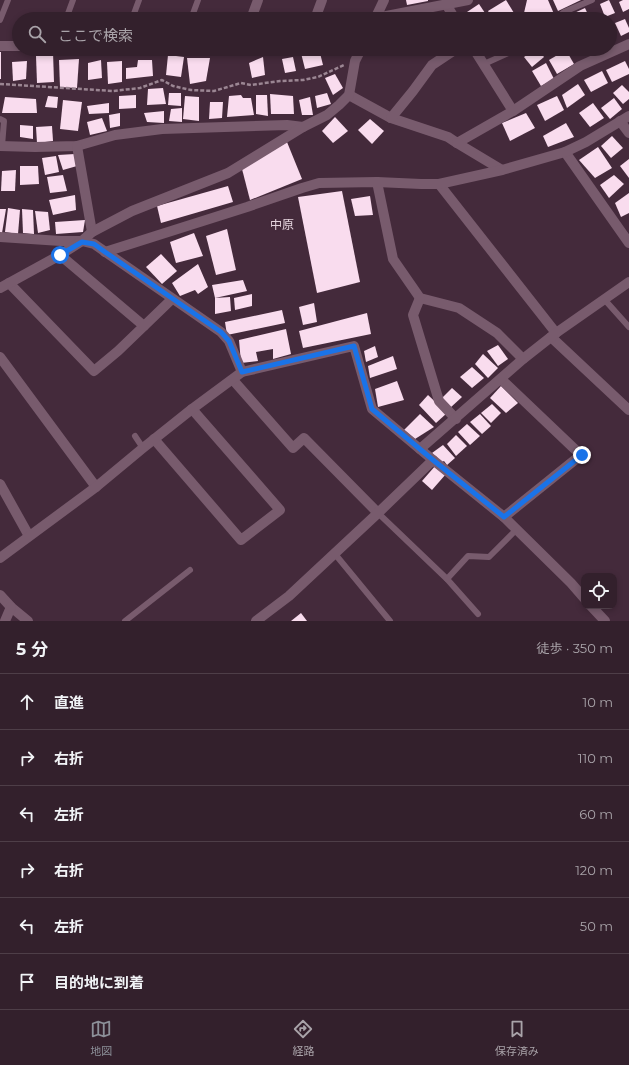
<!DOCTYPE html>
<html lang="ja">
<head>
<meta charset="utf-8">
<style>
  :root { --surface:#33202c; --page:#3e2d38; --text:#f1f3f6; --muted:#a9a3a9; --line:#4e3e48; --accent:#8c9099 }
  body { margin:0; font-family:Montserrat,"Noto Sans JP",sans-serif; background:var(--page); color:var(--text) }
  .controls { position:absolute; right:12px; bottom:12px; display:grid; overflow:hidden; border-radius:8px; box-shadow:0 2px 6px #0003 }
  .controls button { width:36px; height:36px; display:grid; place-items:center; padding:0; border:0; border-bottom:1px solid var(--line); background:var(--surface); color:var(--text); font:20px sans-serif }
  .stop { position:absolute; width:12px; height:12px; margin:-9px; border:3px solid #1a73e8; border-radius:50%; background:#fff }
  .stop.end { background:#1a73e8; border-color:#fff; box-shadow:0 1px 4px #0008 }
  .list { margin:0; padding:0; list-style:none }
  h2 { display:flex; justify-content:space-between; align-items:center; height:52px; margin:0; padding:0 16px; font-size:17px }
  h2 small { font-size:13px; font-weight:400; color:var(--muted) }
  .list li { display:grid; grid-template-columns:26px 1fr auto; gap:12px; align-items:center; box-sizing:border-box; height:56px; padding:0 16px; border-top:1px solid var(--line) }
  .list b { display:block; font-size:15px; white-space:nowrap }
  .list em { font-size:13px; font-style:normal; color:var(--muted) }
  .icon { flex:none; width:22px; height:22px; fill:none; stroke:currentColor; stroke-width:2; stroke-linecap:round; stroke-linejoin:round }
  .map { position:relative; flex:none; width:629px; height:621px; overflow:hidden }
  .search { position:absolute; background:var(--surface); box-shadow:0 2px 6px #0003; left:12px; right:12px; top:12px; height:44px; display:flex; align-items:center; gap:10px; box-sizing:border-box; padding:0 14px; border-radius:22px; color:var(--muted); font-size:15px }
  .sheet { height:388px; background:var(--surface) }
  nav { display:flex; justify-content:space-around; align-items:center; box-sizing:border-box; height:56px; border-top:1px solid var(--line); background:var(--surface); font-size:11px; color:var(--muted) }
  nav a { display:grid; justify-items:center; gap:2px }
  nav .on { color:var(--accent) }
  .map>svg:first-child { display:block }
  .building { fill:#f9dcee }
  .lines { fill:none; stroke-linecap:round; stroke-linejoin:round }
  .path { stroke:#9b8693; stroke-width:2.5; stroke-dasharray:4 2; stroke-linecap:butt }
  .service { stroke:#785b6d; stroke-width:6 }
  .minor { stroke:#785b6d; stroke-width:10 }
  .route { stroke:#1a73e8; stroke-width:5 }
  .labels { text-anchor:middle; stroke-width:4; stroke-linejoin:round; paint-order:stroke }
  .quarter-label { font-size:12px; fill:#e3d2dc; stroke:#442a3b }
</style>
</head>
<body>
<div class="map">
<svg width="629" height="621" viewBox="0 0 629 621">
  <rect width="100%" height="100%" fill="#442a3b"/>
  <g class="building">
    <path d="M406 0H428V1L407 5Z"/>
    <path d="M506 0 514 13 503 19H493L488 11Z"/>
    <path d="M527 0H548L554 14 542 19H526L524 13Z"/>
    <path d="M553 0H581L558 11Z"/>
    <path d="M609 0 615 13 605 17 600 4Z"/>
    <path d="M623 0H629V9L623 12 619 2Z"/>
    <path d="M479 4 489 19H468L464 14Z"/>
    <path d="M585 8 590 19H574L572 14Z"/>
    <path d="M625 19 629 28V32L621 36 615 23Z"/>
    <path d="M610 26 616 37 610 40Z"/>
    <path d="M315 49H319L323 65 305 69 301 53Z"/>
    <path d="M481 49H504L497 53 496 51 493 53 492 50 484 54Z"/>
    <path d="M535 49H538L544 57 532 67 524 57Z"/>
    <path d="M566 50 574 64 557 74 549 60Z"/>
    <rect x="0" y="52" width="1" height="27"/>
    <path d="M53 52 54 82 37 83 36 56Z"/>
    <path d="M168 55 184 57 181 77 166 75Z"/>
    <path d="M263 57 265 75 252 78 249 63Z"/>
    <path d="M293 57 296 71 285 73 282 59Z"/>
    <path d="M187 58H210L206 81 190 84Z"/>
    <path d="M79 59 77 88 60 87 59 60Z"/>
    <path d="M101 60 102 78 88 80V63Z"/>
    <path d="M138 60H152L153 76 126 79V68L137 67Z"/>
    <path d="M27 61 26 79 13 81 12 62Z"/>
    <path d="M122 61V82L108 84 107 62Z"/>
    <path d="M625 61 629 69V74L612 82 606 70Z"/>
    <path d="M546 63 554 79 541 86 532 71Z"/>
    <path d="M602 71 608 83 591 92 584 80Z"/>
    <path d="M335 74 343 88 333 95 325 78Z"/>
    <path d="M578 84 585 95 567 108 562 95Z"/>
    <path d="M622 85 629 92V99L623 104 613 93Z"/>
    <path d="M163 88 166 104 147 105 148 89Z"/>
    <path d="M169 93H181V106L168 105Z"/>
    <path d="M327 93 331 104 317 108 315 96Z"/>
    <path d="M270 94 293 96 294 114H271Z"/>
    <path d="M136 95V108L119 109V96Z"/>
    <path d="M241 95 243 98H251L254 115 227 117 229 96Z"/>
    <path d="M256 95H267L268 116 256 114Z"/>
    <path d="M48 96 58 97 57 108 45 107Z"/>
    <path d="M185 96 199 97V121L183 119Z"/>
    <path d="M557 96 564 110 545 121 537 105Z"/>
    <path d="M5 97 36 99 37 113H2Z"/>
    <path d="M310 97 313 115H302L299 100Z"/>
    <path d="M614 98 622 109 610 119 601 108Z"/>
    <path d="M63 100 82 102 78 131 60 129Z"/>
    <path d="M210 102H223L222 118 209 119Z"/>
    <path d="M109 103V113L89 114 87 106Z"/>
    <path d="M593 103 604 118 590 127 579 113Z"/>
    <path d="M182 108V122L169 121 171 109Z"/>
    <path d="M164 111V123L147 122 144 113Z"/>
    <path d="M120 113V126L110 128 109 115Z"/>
    <path d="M526 113 535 128 510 141 502 123Z"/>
    <path d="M335 117 348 131 333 143 322 131Z"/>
    <path d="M102 118 107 131 90 135 87 122Z"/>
    <path d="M370 119 384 131 372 144 358 130Z"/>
    <path d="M566 123 574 137 548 147 543 136Z"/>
    <path d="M20 125 33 126V139L20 137Z"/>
    <path d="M52 126 53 141 37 143 36 127Z"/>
    <path d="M612 136 623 148 611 158 601 146Z"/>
    <path d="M287 142 302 179 250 200 242 169Z"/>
    <path d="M598 147 612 168 595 178 579 160Z"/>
    <path d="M75 154 77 166 63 170 58 155Z"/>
    <path d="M56 156 59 172 45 175 42 158Z"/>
    <path d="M629 159V178L620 166Z"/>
    <path d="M20 166H38L39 184 20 185Z"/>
    <path d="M16 170 15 191H1L2 171Z"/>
    <path d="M63 175 67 191 50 193 47 177Z"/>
    <path d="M614 175 624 184 609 198 600 185Z"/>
    <path d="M228 186 233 202 161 223 157 206Z"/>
    <path d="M342 191 360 282 317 293 298 197Z"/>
    <path d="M629 193V213L621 217 615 203Z"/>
    <path d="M75 195 76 210 53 215 49 200Z"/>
    <path d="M370 196 373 215 355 216 351 199Z"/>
    <path d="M8 208 20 210 18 234 5 232Z"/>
    <path d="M0 209H6L2 233H0Z"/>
    <path d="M22 209 33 210 34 234 23 233Z"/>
    <path d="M35 211 48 212 50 230 38 233Z"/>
    <path d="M85 220 83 232 56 234 55 222Z"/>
    <path d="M227 229 236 270 216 275 206 236Z"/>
    <path d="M194 233 203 256 176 263 170 242Z"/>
    <path d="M161 254 177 271 162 284 146 267Z"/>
    <path d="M198 264 208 287 198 294 195 290 180 296 172 283Z"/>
    <path d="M243 280 247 291 215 298 230 297 231 311 215 314V298L212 285Z"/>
    <path d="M252 294V306L235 310 234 298Z"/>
    <path d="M314 303 317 322 303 325 299 307Z"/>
    <path d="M282 310 285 323 227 335 225 322Z"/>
    <path d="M367 313 371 334 303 348 299 331Z"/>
    <path d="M286 329 291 354 273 359V349L256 352 258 361 241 363 239 340Z"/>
    <path d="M498 345 508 359 498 366 487 351Z"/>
    <path d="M375 346 378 357 366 362 364 351Z"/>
    <path d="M483 354 498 368 488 378 475 364Z"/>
    <path d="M393 356 397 369 370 378 368 366Z"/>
    <path d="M472 367 484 378 472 388 460 377Z"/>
    <path d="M397 381 404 400 378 407 375 389Z"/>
    <path d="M501 386 518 403 506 413 490 398Z"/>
    <path d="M452 388 462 397 450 408 440 400Z"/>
    <path d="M428 395 447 413 436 423 419 405Z"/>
    <path d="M492 404 501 413 491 423 481 413Z"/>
    <path d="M420 414 434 427 415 439 404 430Z"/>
    <path d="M480 414 491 426 482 434 470 422Z"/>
    <path d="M467 424 480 436 470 445 458 432Z"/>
    <path d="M456 435 467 446 456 456 447 444Z"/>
    <path d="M443 445 455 458 447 465 444 461 440 463 432 453Z"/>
    <path d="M436 465 446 474 432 490 422 481Z"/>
    <path d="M301 613 307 621H291Z"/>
  </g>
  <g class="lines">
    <path class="path" d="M0 84 113 91 140 88 162 80 173 86 191 90 214 91 241 83 251 85 280 81 303 80 318 77 344 65"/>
    <g class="service">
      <path d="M66 19 73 0"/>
      <path d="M132 19 139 0"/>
      <path d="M191 19 198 0"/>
      <path d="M555 19 564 12 592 0"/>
      <path d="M0 20 8 0"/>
      <path d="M484 64 517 49"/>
      <path d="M0 119 4 121 2 146"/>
      <path d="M604 299 629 327"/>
      <path d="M135 436 143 448"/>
      <path d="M378 513 447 579 478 614"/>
      <path d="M335 554 390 621"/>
      <path d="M447 579 468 556 489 557 516 530"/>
      <path d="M125 621 190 570"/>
    </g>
    <g class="minor">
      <path d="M446 4 455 19"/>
      <path d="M251 19 258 0"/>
      <path d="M315 19 322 0"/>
      <path d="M371 19 468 0"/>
      <path d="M375 19 384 0"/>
      <path d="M0 46H19"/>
      <path d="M474 49 513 111"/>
      <path d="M349 95 391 118 448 137 457 143 513 111 580 66 629 44"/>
      <path d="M391 118 413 91 432 65 456 49"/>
      <path d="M620 121 629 133"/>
      <path d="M457 143 502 170"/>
      <path d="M0 146 35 147 77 146 115 135 162 129 287 125 303 127"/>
      <path d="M77 146 92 232"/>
      <path d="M565 152 629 243"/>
      <path d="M377 182 393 259 420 298 459 308 497 333 523 359"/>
      <path d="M439 184 556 333"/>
      <path d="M0 237 61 241H82L94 244 221 332 229 341 242 372"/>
      <path d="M105 252 247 207 302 188 319 183 377 182 421 184H439L502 170 565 152 586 142 629 116"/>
      <path d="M9 283 94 371 118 351 144 326 60 255"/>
      <path d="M0 288 60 255 82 241 92 232 132 211 228 173 303 127 327 115 339 105 349 95 355 61 361 49"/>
      <path d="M420 298 413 315 439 401 456 419"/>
      <path d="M144 326 172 299"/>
      <path d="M551 337 629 410"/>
      <path d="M0 357 96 487"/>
      <path d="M501 379 581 455 504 517"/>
      <path d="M233 380 293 448 304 438 378 513"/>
      <path d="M154 439 241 540 280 510 192 409"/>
      <path d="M420 449 523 359 556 333 629 282"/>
      <path d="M0 484 29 536"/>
      <path d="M0 558 96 487 143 448 192 409 242 372 354 346 372 409 433 460 504 517 571 583 584 598"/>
      <path d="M0 595 11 607 28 621"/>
      <path d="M591 606 605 621"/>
      <path d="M5 621 11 607"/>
      <path d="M256 621 289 596 378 513 433 460"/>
    </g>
  </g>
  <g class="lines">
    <path class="route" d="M60 255 82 242 94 244 105 252 221 332 229 341 242 372 354 346 372 409 433 460 504 517 582 455"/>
  </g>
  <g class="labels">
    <g class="quarter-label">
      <text x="282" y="229">中原</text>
    </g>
  </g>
</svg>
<div class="controls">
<button><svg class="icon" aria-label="locate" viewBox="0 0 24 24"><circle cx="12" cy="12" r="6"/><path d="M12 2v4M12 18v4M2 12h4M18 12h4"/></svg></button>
</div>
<div class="stop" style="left:60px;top:255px"></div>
<div class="stop end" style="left:582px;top:455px"></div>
<div class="search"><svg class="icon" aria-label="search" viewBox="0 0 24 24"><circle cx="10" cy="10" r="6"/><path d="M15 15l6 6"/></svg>ここで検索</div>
</div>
<section class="sheet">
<h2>5 分<small>徒歩 · 350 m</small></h2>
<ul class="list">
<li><svg class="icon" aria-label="ahead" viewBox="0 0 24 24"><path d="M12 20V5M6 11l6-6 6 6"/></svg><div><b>直進</b></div><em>10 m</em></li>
<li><svg class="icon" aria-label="right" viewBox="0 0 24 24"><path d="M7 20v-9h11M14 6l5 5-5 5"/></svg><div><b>右折</b></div><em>110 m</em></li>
<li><svg class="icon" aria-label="left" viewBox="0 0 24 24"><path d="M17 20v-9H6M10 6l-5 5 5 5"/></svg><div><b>左折</b></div><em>60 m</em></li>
<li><svg class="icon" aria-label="right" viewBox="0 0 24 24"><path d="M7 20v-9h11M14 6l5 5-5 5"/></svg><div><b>右折</b></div><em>120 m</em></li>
<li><svg class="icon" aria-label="left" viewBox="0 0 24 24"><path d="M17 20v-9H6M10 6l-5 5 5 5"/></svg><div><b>左折</b></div><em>50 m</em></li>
<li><svg class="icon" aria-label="arrive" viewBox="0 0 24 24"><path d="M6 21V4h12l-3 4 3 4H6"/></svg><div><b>目的地に到着</b></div></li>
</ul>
</section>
<nav>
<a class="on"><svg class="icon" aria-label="map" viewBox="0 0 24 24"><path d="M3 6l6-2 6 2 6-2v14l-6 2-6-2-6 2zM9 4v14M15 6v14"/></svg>地図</a>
<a><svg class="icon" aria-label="directions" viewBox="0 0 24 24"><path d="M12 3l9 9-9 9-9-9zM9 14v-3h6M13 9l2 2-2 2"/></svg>経路</a>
<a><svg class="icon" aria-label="saved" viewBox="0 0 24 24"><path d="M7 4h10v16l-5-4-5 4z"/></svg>保存済み</a>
</nav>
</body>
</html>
